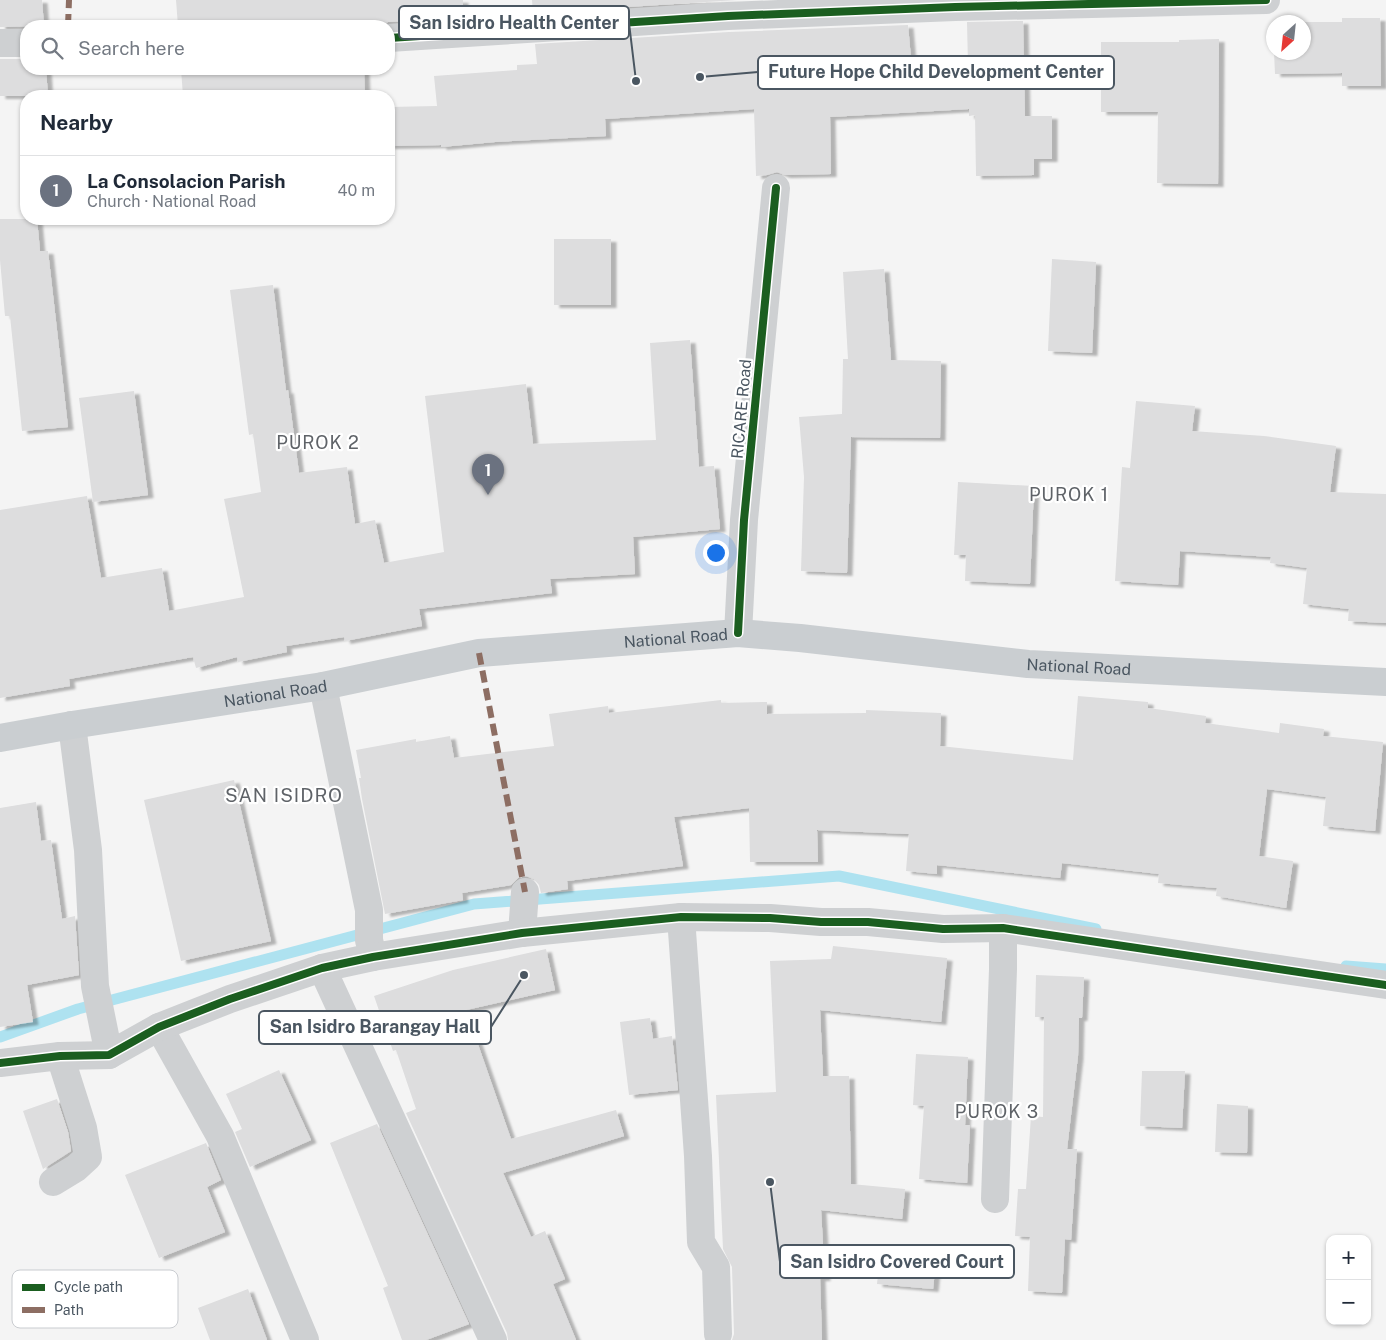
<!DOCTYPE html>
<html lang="en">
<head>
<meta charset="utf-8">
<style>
  :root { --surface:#fff; --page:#f6f6f7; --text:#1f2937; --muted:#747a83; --line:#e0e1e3; --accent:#1a73e8 }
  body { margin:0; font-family:"Public Sans",sans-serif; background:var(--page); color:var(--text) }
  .controls { position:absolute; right:15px; bottom:15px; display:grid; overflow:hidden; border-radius:10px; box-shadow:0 1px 4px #0004 }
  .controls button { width:45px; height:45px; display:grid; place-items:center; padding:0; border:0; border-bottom:1px solid var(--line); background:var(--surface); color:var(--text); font:25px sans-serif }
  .compass { position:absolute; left:1266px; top:15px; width:45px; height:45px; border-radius:50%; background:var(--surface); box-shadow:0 1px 4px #0004; rotate:207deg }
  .you { position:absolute; left:715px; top:552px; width:18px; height:18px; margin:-12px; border:4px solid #fff; border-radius:50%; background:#1a73e8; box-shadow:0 0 0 8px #1a73e833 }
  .badge { display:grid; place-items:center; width:32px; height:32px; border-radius:50%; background:var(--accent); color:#fff; font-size:16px; font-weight:700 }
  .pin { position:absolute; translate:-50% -41px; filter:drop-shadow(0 1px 2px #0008) }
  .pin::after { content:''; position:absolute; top:26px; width:18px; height:15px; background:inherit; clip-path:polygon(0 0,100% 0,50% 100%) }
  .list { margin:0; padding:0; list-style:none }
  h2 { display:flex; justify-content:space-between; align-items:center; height:65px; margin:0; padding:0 20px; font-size:21px }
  h2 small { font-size:16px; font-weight:400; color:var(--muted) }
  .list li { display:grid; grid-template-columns:32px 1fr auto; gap:15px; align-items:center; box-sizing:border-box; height:70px; padding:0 20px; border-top:1px solid var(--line) }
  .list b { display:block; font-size:19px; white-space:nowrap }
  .list p { margin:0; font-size:16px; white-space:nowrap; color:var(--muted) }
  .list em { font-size:16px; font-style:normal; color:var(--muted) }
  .icon { flex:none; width:28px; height:28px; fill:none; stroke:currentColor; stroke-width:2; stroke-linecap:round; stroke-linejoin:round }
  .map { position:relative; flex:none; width:1386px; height:1340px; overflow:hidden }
  .search { position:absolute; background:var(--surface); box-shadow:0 1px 4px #0004; left:20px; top:20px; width:375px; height:55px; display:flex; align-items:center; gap:12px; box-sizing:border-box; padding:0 18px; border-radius:20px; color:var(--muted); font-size:19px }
  .panel { position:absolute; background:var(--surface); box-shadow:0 1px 4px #0004; left:20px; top:90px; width:375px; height:135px; border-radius:20px }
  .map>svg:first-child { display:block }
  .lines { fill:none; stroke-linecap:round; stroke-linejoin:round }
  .stream { stroke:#aee2f0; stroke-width:11 }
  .building { fill:#ddddde; filter:url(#shadow) }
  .minor { stroke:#ced0d2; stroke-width:28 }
  .major { stroke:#caced1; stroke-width:28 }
  .quiet { stroke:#8d6e63; stroke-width:6; stroke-dasharray:12 6; stroke-linecap:butt }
  .cycleway-casing { stroke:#fff; stroke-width:11 }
  .cycleway { stroke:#1b5e20; stroke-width:8 }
  .labels { text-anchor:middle; stroke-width:4.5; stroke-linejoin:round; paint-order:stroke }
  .street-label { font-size:16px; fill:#4a5661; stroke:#fff }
  .neighbourhood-label { font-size:18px; letter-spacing:1px; fill:#5f6368; stroke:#fff }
  .quarter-label { font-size:19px; letter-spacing:1px; fill:#5f6368; stroke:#fff }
  .key { fill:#fff; stroke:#c9ccd0; stroke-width:1 }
  .key-label { font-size:14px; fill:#4a5661 }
  .leader { fill:none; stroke:#4a5661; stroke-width:2 }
  .callout-dot { fill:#4a5661; stroke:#fff; stroke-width:2 }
  .callout { fill:#fff; stroke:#4a5661; stroke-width:2 }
  .callout-label { font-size:18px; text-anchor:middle; font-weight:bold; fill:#4a5661 }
</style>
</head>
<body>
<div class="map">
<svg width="1386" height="1340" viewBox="0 0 1386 1340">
  <defs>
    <filter id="shadow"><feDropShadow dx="5.5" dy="3" stdDeviation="1" flood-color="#0004"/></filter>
  </defs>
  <rect width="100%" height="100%" fill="#f4f4f4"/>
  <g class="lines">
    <g class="stream">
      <path d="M1346 966 1386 969"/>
      <path d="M0 1037 78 1009 474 904 839 876 1096 929"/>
    </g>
  </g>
  <g class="building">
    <path d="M0 0H42L44 26 0 27Z"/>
    <path d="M176 0H463V18L388 22 379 26H178Z"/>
    <path d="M532 0H737L533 13Z"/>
    <path d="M1342 18H1380L1381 86H1342V73L1275 74 1274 52H1304V22H1274V28L1273 22H1342Z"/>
    <path d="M1023 21 1025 116H1052V159H1034V175L976 176 975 115 969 116V109L830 117 831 174 785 175 777 172 767 175 756 176 754 109 605 119 606 136 495 142 441 147V145L389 146V107L437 106 434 76 517 70V65L537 64 535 44 729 32 908 25 912 70 968 66 967 22Z"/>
    <path d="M1219 39 1218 184 1157 183 1158 112H1101V42H1179V40Z"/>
    <path d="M0 59H26V69H46L48 96H0Z"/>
    <path d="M181 69H364L365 96H183Z"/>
    <path d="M0 219H37L40 251H48L68 427 22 431 10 316H5L0 260Z"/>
    <rect x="554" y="239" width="57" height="66"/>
    <path d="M1052 259 1096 262 1092 353 1048 351Z"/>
    <path d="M884 269 891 360 941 361 940 438 851 437 847 573 801 571 804 477 799 417 842 414 843 359H848L843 272Z"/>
    <path d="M273 285 286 391 288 390 299 473 347 467 355 524 375 520 384 563 444 552 425 396 526 384 533 444 656 440 650 343 690 340 699 467 714 466 720 529 633 537 635 574 550 579 552 593 419 609 422 626 345 641 344 637 286 646 287 652 238 662 237 657 196 668 193 657 69 679 70 686 0 698V510L87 496 101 578 162 568 169 611 244 597 224 499 261 492 253 434 249 435 230 290Z"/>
    <path d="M134 391 148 495 93 502 79 398Z"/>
    <path d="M1136 401 1195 406 1192 431 1264 436 1336 446 1330 492 1386 494V623L1348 621 1349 609 1303 604 1307 568 1270 563 1271 557 1180 551 1178 585 1115 581 1122 467 1130 468Z"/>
    <path d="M958 482 1034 486 1030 584 965 581 966 555H954Z"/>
    <path d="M1078 696 1148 702V708L1206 716 1205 723 1279 733 1280 723 1324 729 1323 736 1383 742 1375 831 1323 826 1326 797 1267 789 1259 856 1293 861 1286 908 1216 896 1217 888 1158 883 1159 874 1062 863 1060 878 937 865V874L906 871 909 834 817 830 818 862H750L749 808 674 817 683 866 567 881 568 889 541 893 539 885 534 879 526 876 518 878 511 885 462 893 463 900 385 914 362 799 359 778H361L356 750 416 739V742L450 736 454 758 554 746 549 714 608 706 609 713 721 700V703L767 702V714L866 713V710L941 713 940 746 1073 760Z"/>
    <path d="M234 780 271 941 181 961 144 800Z"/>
    <path d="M36 802 41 841 51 840 62 919 75 916 79 975 27 985 33 1022 0 1027V808Z"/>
    <path d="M833 946 947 958 941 1022 820 1010 823 1076H849L851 1184 905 1189 902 1219 821 1210 825 1278H820L822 1340H732L734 1334 732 1267 723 1249 716 1095 776 1092 770 961 831 959Z"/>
    <path d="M546 949 555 990 466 1010 511 1139 616 1110 624 1136 503 1173 531 1237 545 1231 565 1279 553 1284 576 1340H508L507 1333 406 1113 416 1109 396 1050 393 1051 374 996 453 970Z"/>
    <path d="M1036 975 1084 977 1082 1018H1079L1078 1056 1067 1149H1077L1071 1240 1065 1239 1062 1293 1028 1291 1030 1237 1015 1236 1018 1189H1026L1031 1116 1043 1117 1044 1017H1035Z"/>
    <path d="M650 1018 653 1039 672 1036 678 1090 629 1095 620 1022Z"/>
    <path d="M916 1054 968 1057 965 1125H970L967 1183 919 1179 924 1106 913 1105Z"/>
    <path d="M279 1070 311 1140 250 1167 235 1132 242 1129 226 1094Z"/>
    <path d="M1142 1071H1185L1182 1128 1140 1126Z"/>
    <path d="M57 1099 68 1132 71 1151 43 1169 23 1111Z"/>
    <path d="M1217 1104 1248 1106 1247 1153 1215 1152Z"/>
    <path d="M377 1124 469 1324 426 1340H402L383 1288 388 1286 330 1143Z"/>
    <path d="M206 1143 221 1180 207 1187 225 1232 159 1258 125 1175Z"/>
    <path d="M881 1247 937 1252 933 1289 877 1284Z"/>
    <path d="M248 1289 267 1340H210L198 1308Z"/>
  </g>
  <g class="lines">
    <g class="minor">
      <path d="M389 38 728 16 955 7 1266 0"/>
      <path d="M0 43H26"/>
      <path d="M738 633 744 520 776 188"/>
      <path d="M323 686 369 910V940L373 957"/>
      <path d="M72 725 88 850 95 986 109 1055"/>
      <path d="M681 917 698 1156 701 1242 716 1267 718 1334"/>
      <path d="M522 933 525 892"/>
      <path d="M322 968 493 1340"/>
      <path d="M159 1027 220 1136 305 1340"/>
      <path d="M0 1063 60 1056 109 1055 159 1027 230 999 322 968 373 957 522 933 681 917 770 918 821 922H868L943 929 1003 928 1386 985"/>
      <path d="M53 1182 76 1168 88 1157 83 1128 60 1056"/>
      <path d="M995 1199 1003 969V928"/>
    </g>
    <path class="major" id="s1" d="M0 738 72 725 323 686 479 653 738 633 800 638 1028 664 1386 682"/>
    <g class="quiet">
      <path d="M68 26 69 0"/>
      <path d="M479 653 525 892"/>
    </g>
    <defs>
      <g id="cycleway">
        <path d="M389 38 728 16 955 7 1266 0"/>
        <path d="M738 633 744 520 776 188"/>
        <path d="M0 1063 60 1056 109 1055 159 1027 230 999 322 968 373 957 522 933 681 917 770 918 821 922H868L943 929 1003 928 1386 985"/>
      </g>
    </defs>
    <use href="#cycleway" class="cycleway-casing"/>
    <use href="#cycleway" class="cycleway"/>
  </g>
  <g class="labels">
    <g class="street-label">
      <text transform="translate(741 409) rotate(-85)" y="6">RICARE Road</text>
      <text dy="6" stroke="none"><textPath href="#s1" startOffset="684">National Road</textPath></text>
      <text dy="6" stroke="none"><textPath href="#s1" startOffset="1089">National Road</textPath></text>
      <text dy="6" stroke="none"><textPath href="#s1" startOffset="279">National Road</textPath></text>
    </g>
    <g class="neighbourhood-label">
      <text x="318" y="449">PUROK 2</text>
      <text x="1069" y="501">PUROK 1</text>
      <text x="997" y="1118">PUROK 3</text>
    </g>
    <g class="quarter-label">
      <text x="284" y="802">SAN ISIDRO</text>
    </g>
  </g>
  <rect x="12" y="1270" width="166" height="58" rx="8" class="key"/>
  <rect x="22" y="1284" width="23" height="7" fill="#1b5e20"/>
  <rect x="22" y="1307" width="23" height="6" fill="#8d6e63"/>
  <g class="key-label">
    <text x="54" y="1292">Cycle path</text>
    <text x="54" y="1315">Path</text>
  </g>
  <path class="leader" d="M636 81L629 23M700 77L758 72M524 975L491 1027M770 1182L780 1262"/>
  <g class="callout-dot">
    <circle cx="636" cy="81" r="5"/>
    <circle cx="700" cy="77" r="5"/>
    <circle cx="524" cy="975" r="5"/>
    <circle cx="770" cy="1182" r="5"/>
  </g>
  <g class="callout">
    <rect x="399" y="6" width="230" height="33" rx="5"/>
    <rect x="758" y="56" width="356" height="33" rx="5"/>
    <rect x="259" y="1011" width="232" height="33" rx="5"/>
    <rect x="780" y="1245" width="234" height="33" rx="5"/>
  </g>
  <g class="callout-label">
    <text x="514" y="29">San Isidro Health Center</text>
    <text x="936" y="78">Future Hope Child Development Center</text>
    <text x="375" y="1033">San Isidro Barangay Hall</text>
    <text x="897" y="1268">San Isidro Covered Court</text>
  </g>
</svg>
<div class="controls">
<button>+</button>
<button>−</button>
</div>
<svg class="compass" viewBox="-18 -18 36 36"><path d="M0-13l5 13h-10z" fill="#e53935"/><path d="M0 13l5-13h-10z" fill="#747a83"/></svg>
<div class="you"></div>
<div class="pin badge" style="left:488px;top:495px;background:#6b7280">1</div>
<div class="search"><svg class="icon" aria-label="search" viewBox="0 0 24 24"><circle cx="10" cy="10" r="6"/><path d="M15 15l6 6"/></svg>Search here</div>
<section class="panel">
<h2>Nearby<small></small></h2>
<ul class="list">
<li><span class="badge" style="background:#6b7280">1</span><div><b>La Consolacion Parish</b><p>Church · National Road</p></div><em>40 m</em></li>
</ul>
</section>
</div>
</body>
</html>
